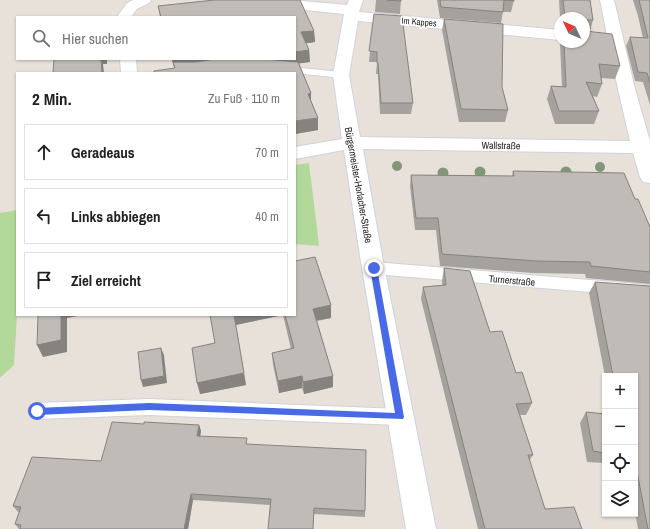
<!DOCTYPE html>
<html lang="de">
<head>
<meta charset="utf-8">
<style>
  :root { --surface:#fff; --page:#f2f2f2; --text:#202124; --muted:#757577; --line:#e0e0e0 }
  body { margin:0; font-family:"Archivo Narrow",sans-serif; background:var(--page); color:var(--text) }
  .controls { position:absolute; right:12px; bottom:12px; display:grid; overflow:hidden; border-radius:0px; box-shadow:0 1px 3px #0004 }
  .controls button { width:36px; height:36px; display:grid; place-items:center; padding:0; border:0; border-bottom:1px solid var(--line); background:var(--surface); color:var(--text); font:20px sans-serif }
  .compass { position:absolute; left:554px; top:12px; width:36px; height:36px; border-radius:50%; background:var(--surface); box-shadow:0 1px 3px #0004; rotate:314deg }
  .stop { position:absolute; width:12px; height:12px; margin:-9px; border:3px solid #486ae6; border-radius:50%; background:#fff }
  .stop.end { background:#486ae6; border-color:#fff; box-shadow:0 1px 4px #0008 }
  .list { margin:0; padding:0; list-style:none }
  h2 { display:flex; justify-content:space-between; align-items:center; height:52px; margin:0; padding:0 16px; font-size:17px }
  h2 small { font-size:13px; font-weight:400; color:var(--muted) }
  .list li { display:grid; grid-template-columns:26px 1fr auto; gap:12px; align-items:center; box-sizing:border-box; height:56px; margin:0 8px 8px; padding:0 8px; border:1px solid var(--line); border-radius:0px }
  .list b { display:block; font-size:15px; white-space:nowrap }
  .list em { font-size:13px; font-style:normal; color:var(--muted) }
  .icon { flex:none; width:22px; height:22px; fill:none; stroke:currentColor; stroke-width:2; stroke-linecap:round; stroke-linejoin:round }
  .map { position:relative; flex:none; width:650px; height:529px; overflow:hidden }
  .search { position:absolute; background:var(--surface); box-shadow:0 1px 3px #0004; left:16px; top:16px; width:280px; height:44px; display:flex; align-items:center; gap:10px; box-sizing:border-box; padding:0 14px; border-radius:0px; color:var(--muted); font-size:15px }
  .panel { position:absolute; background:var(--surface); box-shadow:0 1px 3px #0004; left:16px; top:72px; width:280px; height:244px; border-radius:0px }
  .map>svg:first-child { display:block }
  .green { fill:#b2d99a }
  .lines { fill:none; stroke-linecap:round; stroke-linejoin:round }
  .lane-casing { stroke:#cfd2de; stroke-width:2 }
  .street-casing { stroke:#cfd2de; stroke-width:2 }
  .lane { fill:#fff; fill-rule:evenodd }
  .street { fill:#fff; fill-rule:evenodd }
  .tree { fill:#829773 }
  .wall { fill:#a5a19d }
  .shaded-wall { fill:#86837f }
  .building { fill:#c0bbb6; stroke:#86837f }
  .route { fill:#486ae6 }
  .labels { text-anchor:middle; stroke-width:3.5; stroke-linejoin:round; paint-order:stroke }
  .far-street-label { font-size:9px; fill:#262626; stroke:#fff }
  .street-label { font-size:10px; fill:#262626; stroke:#fff }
</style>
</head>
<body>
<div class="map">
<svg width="650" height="529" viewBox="0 0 650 529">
  <rect width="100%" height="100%" fill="#e8e1d9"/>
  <g class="green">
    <path d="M309 163 319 245V246L295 244V165Z"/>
    <path d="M17 210V315L14 365 0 378V213Z"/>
  </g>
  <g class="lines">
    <defs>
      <g id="lane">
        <path d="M281 66 341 72 347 75 341 78 277 71 275 69 277 67Z"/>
        <path d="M374 262 650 285V297L374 274 369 272 366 268 369 264Z"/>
        <path d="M149 399 400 409 406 411 409 417 406 423 400 425 149 415 37 419 31 417 28 411 31 405 37 403Z"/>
      </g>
      <g id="street">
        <path d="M133 0H151L149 3 137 9 131 17H117L127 3Z"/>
        <path d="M239 0H292L347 5 349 0H363L359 12 560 30V40L358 21 349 75 360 137 630 141 618 89 600 0H614L635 89 650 141V183L643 182 640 177 633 153 363 149 382 256 436 529H406L360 256 344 150 295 159V147L342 139 333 75 344 14 246 4 241 3Z"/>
        <path d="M120 59H136L137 73H121Z"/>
      </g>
    </defs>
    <use href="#lane" class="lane-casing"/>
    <use href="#street" class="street-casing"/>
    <use href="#lane" class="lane"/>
    <use href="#street" class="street"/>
  </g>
  <g class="tree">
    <circle cx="397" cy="166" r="5"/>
    <circle cx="600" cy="167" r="5"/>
    <circle cx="480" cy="172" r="5.5"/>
    <circle cx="566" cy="172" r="5.5"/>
    <circle cx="443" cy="173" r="5.5"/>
  </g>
  <g class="wall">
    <path d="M214 0H300L314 31 315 42 306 43 309 50 310 62 299 63 311 93V101L318 118V130L295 134V73H154V71L174 68 172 59H295V17H160L158 6Z"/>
    <path d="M376 0H401L400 14 375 12Z"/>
    <path d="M437 0H514L511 12H503L501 23 440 18Z"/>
    <path d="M559 0H590L593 20 590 31 620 66 615 79 601 78 602 84 597 97 593 96 599 111 594 124H555L547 99 551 86 562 87 560 44V42H584V18H560Z"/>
    <path d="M633 0H650V105L643 82 635 81 626 46 630 37 643 38 638 16Z"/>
    <path d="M374 14 413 103 411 114H380L378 74H376L377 62H369Z"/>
    <path d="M444 19 502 87 508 110 505 122H459L442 30Z"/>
    <path d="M513 171 635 199 650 227V284L586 278 585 274 533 273 440 266 436 230H415L410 186 411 175 512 176Z"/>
    <path d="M444 268 490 332 516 373 532 403 526 415H520L533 455 529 461 545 509 582 529H478L421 299 423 287 442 285V281Z"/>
    <path d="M595 282 650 286V529H638L635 512V376H605L589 293Z"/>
    <path d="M331 305V318L317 321 333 376V387L304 394 302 388 279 393 273 365 272 353 291 349 283 315 236 325 246 385 200 394 215 343 210 315H295Z"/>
    <path d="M586 412 605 414V463L587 462 580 423Z"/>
    <path d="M144 424 199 425 201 431 200 436 248 444 365 511V517L314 514 313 529H268L270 505 193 500 188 529H19L15 524 19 512H18L13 506 101 461Z"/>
  </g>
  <g class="shaded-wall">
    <path d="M314 31 315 42 301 44V32Z"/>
    <path d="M309 50 310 62 295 64V52Z"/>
    <path d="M101 59H107V64H103L104 73H102Z"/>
    <path d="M172 59H237L175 68 173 62 174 68Z"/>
    <path d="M311 93V106L308 94Z"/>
    <path d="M318 118V130L295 134V121Z"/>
    <path d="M331 305V318L313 321V309Z"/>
    <path d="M61 315H83L67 318V352L43 357 37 345Z"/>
    <path d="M234 315H283L235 325Z"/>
    <path d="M161 348 164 355 167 383 143 387 141 380Z"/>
    <path d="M244 373 246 385 200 394 197 383Z"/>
    <path d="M302 376V388L279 393 278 381Z"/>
    <path d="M333 376V387L304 394 303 382Z"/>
    <path d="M199 425 201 431 199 443 197 436Z"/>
    <path d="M191 494 193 500 188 529H184Z"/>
  </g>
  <g class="building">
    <path d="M214 0H300L314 31 301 32 309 50 295 52V17H161L158 6Z"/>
    <path d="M387 0H401V1Z"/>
    <path d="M440 0H514V1L504 0 503 12 441 7Z"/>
    <path d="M563 0H590L593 20H587L585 31 612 34 620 66 599 64 602 84 586 82 599 111H559L551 86 566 87 564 42H584V18H565Z"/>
    <path d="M639 0H650V83L647 73 638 72 630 37 648 38 641 8Z"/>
    <path d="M374 14 402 16 413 103H381L378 63H377V52L369 51Z"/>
    <path d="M444 19 503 24 502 87 508 110 461 109Z"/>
    <path d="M54 59H101L102 73H53Z"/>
    <path d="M215 59H265L298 62 311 93 308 94 318 118 295 121V73H154V71L175 68 173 62H195Z"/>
    <path d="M513 171 624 173 635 199H638L650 227V272L591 266 590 262 537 261 442 254 438 218H416L411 175 514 176Z"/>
    <path d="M315 257 331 305 313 309 333 376 303 382 302 376 278 381 272 353 294 348 285 315H295V261Z"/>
    <path d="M444 268 470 271 490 332 502 331 516 373 522 372 532 403 516 404 533 455H528L545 509 574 507 582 529H485L423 287 446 285Z"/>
    <path d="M595 282 650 286V529H648L635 461V376H613Z"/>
    <path d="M38 315H61V340L37 345Z"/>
    <path d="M210 315H234L244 373 197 383 192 348 215 343Z"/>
    <path d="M161 348 164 376 141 380 138 352Z"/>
    <path d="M586 412 605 414V453L593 451Z"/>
    <path d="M112 422 144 424V422L199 425 197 436 247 438 246 444 366 450 365 511 314 508 313 529H268L271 499 191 494 184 529H20L21 525 15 524 21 507 13 506 32 457 101 461Z"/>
  </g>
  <path class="route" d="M374 266 377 268 404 417 403 419 149 410 37 415 33 411 37 408 149 403 395 413 370 268Z"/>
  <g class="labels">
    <g class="far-street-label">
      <text transform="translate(419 22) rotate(5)" y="3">Im Kappes</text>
    </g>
    <g class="street-label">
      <text transform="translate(501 145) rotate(1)" y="4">Wallstraße</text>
      <text transform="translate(359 185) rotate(80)" y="4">Bürgermeister-Horlacher-Straße</text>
      <text transform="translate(512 280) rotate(5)" y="4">Turnerstraße</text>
    </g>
  </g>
</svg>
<div class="controls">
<button>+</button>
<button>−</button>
<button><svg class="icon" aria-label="locate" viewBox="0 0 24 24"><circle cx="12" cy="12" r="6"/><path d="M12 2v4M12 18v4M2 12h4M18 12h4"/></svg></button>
<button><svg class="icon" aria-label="layers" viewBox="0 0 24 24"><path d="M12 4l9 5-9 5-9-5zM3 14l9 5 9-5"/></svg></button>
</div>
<svg class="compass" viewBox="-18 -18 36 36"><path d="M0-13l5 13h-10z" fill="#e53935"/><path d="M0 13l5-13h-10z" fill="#757577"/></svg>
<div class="stop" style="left:37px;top:411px"></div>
<div class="stop end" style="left:374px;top:268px"></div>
<div class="search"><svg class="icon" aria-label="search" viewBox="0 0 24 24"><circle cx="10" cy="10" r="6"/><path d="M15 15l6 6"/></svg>Hier suchen</div>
<section class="panel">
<h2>2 Min.<small>Zu Fuß · 110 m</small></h2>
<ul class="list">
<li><svg class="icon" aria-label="ahead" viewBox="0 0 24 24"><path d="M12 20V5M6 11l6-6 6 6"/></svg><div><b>Geradeaus</b></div><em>70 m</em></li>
<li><svg class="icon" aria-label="left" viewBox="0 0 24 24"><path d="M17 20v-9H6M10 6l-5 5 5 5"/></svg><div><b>Links abbiegen</b></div><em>40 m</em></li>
<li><svg class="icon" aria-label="arrive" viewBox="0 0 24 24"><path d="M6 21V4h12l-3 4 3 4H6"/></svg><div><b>Ziel erreicht</b></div></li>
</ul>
</section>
</div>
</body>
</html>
